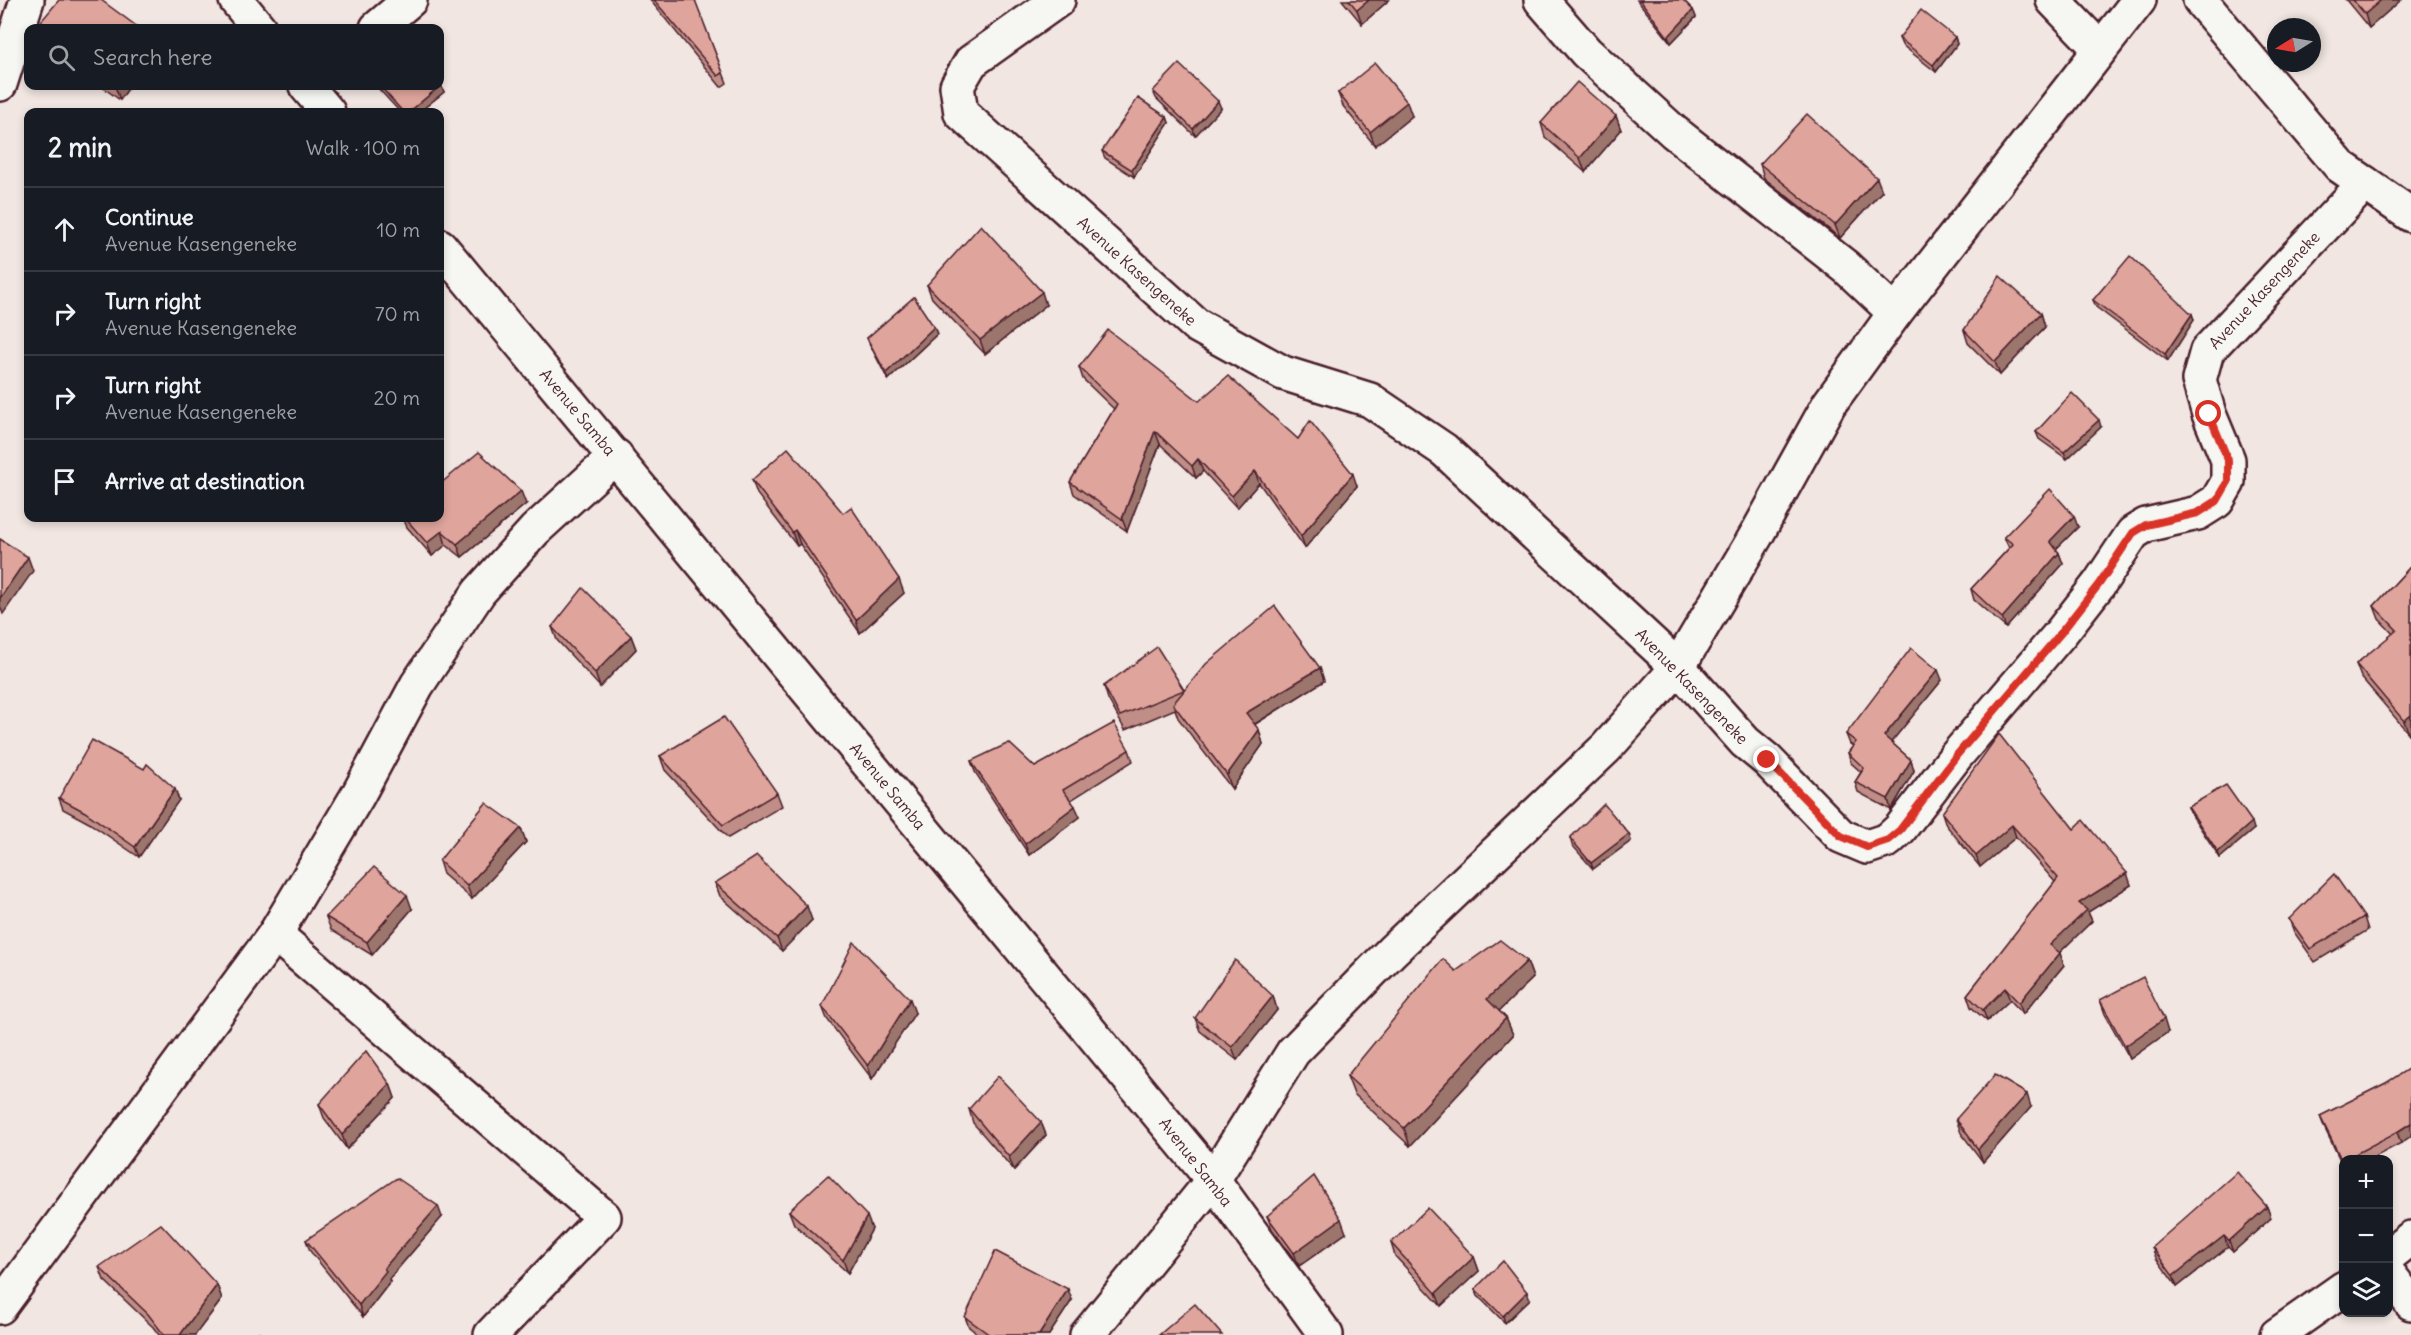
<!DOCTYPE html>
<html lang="en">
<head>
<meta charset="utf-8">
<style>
  :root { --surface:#171b24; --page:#242831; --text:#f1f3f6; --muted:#9ea1a6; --line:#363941 }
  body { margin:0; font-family:Delius,sans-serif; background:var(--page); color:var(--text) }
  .controls { position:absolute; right:18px; bottom:18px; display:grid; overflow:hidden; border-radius:12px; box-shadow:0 3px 9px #0003 }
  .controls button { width:54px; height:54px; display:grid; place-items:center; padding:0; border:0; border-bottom:2px solid var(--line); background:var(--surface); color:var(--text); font:30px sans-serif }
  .compass { position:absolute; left:2267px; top:18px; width:54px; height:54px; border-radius:50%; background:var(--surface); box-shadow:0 3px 9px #0003; rotate:259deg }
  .stop { position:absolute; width:18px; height:18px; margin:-14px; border:4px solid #d93025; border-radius:50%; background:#fff }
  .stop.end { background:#d93025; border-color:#fff; box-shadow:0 2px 6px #0008 }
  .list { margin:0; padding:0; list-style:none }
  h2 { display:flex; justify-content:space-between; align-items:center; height:78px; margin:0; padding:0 24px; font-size:26px }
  h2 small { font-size:20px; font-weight:400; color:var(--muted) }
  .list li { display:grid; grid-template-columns:39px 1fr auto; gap:18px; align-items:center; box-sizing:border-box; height:84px; padding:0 24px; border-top:2px solid var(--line) }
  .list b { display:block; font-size:22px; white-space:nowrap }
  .list p { margin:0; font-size:20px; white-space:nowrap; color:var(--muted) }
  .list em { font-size:20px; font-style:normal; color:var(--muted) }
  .icon { flex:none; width:33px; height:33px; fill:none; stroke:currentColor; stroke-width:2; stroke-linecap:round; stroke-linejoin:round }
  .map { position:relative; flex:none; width:2411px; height:1335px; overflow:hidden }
  .search { position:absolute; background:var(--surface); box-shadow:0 3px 9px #0003; left:24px; top:24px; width:420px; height:66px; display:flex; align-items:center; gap:15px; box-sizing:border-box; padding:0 21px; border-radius:12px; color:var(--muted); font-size:22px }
  .panel { position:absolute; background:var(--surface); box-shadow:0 3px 9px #0003; left:24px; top:108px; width:420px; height:414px; border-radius:12px }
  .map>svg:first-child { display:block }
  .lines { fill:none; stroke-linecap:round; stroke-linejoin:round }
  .street-casing { stroke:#4a1f2b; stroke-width:38 }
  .secondary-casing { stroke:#4a1f2b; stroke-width:38 }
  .street { stroke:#f6f6f2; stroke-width:33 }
  .secondary { stroke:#f6f6f2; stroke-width:33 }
  .wall { fill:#c08e86; stroke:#4a1f2b; stroke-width:1.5 }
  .shaded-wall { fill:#9c746d; stroke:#4a1f2b; stroke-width:1.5 }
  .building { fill:#dfa59c; stroke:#4a1f2b; stroke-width:1.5 }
  .route { stroke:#d93025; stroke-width:8 }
  .labels { text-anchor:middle; stroke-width:5; stroke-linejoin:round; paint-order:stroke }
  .street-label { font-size:16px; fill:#4a1f2b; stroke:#f6f6f2 }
</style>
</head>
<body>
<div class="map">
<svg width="2411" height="1335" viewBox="0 0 2411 1335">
  <rect width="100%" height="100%" fill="#f1e6e1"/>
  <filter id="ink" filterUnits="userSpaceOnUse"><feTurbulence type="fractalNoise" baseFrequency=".0167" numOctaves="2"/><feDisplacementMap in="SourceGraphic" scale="12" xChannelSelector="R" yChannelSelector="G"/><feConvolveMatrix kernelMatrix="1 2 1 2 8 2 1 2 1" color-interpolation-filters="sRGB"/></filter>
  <g filter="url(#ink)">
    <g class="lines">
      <defs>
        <g id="street">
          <path d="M1058 0 971 62 957 86 961 113 1196 325 1283 373 1370 400 1444 450 1678 667 1745 742 1767 760 1841 836 1867 847 1888 840 1900 829 1956 756 2060 634 2099 584 2133 533 2146 525 2198 513 2217 501 2228 482V460L2209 414 2199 380 2207 351 2365 183"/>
          <path d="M1541 0 1586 52 1674 132 1846 267 1895 313"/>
          <path d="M2053 0 2100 49"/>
          <path d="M2200 0 2340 166 2411 215"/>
          <path d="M377 28 410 0"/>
          <path d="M0 84 27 0"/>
          <path d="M275 934 604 1217 491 1335"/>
          <path d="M2388 1273 2411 1303"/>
          <path d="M0 1307 275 934 358 795 417 685 479 592 535 530 616 456"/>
          <path d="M1087 1335 1213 1180 1293 1052 1392 951 1606 748 1678 667 1757 534 1829 404 1895 313 2139 0"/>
        </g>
        <g id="secondary">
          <path d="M236 0 259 28"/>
          <path d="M306 86 328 112"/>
          <path d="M440 246 1213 1180 1326 1335"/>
          <path d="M2388 1256 2411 1238"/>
          <path d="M2277 1335 2344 1288"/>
        </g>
      </defs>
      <use href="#street" class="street-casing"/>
      <use href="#secondary" class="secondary-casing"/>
      <use href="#street" class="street"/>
      <use href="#secondary" class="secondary"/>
    </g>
    <g class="wall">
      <path d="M650 0H696L695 1 727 83 721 87Z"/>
      <path d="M1342 0H1389L1362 24Z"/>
      <path d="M1637 0H1683L1693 10 1696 17 1671 43Z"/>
      <path d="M2346 0H2401L2369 28Z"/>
      <path d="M1955 37 1957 44 1936 72 1902 45 1899 38Z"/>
      <path d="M441 85 444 92 419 112H400L376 86Z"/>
      <path d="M101 86H130L120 100Z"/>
      <path d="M1153 91 1221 108 1195 136 1156 98Z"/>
      <path d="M1338 93 1412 116 1375 146 1343 106Z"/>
      <path d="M1616 116 1621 130 1585 172 1545 137 1541 123Z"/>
      <path d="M1167 117 1169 123 1134 177 1105 158 1102 151Z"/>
      <path d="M1760 164 1882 191 1840 238 1764 178Z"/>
      <path d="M927 285 1046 305 985 354 932 298Z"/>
      <path d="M2093 300 2192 314 2194 320 2168 361 2096 307Z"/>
      <path d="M2041 313 2045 327 2000 375 1968 343 1964 330Z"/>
      <path d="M934 327 937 334 888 380 870 345 867 338Z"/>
      <path d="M1079 367 1199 401 1298 439 1357 486 1305 548 1259 483 1237 508 1203 471 1196 478 1160 444 1127 531 1074 494 1070 482 1114 409 1083 379Z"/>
      <path d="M2101 427 2067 459 2039 439 2036 432Z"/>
      <path d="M752 480 904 593 860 633 800 544 797 546 757 494Z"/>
      <path d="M526 504 462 557 446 545 432 556 407 527 403 518H440Z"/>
      <path d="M2078 527 2056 549 2059 553 2063 564 2006 628 1974 600 1971 589 2009 548 2004 537Z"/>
      <path d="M2411 566V732L2409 734 2361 677 2356 664 2393 634 2379 619 2374 606Z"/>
      <path d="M552 627 631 636 636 649 600 687 557 640Z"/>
      <path d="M1320 668 1324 681 1254 725 1259 730 1263 744 1232 789 1178 718 1175 709 1125 730 1108 699 1104 686 1184 690Z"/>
      <path d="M1942 680 1891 742 1911 760 1914 771 1891 810 1858 792 1855 782 1861 772 1851 763 1848 753 1853 746 1850 744 1846 734Z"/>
      <path d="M1129 750 1133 761 1071 800 1080 817 1029 855 975 772 971 761 1035 767Z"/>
      <path d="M660 756 777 793 782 806 728 838 665 770Z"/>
      <path d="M59 798 179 800 139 857 89 823 63 809Z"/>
      <path d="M2188 807 2254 829 2220 858 2191 814Z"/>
      <path d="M1942 813 2074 829 2131 885 2088 912 2092 921 2059 953 2064 965 2023 1014 2010 1000 1987 1021 1971 1007 1967 995 2055 882 2016 837 1980 867 1946 825Z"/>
      <path d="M521 828 526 842 472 899 443 874 439 861Z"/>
      <path d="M1629 834 1631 841 1593 869 1572 845 1570 838Z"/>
      <path d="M715 883 812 920 782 951 720 896Z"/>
      <path d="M412 909 372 955 331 930 326 917Z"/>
      <path d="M2364 917 2368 930 2315 962 2294 932 2289 919Z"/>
      <path d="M1527 961 1533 978 1499 1011 1506 1018 1513 1035 1410 1146 1354 1094 1347 1076 1456 971Z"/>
      <path d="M1273 996 1277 1010 1237 1060 1200 1031 1195 1018Z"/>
      <path d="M2100 1000 2168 1032 2130 1059 2105 1014Z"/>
      <path d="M822 1006 915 1013 872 1079 827 1019Z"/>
      <path d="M2386 1083 2401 1143 2369 1160H2343V1166L2324 1127 2320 1116Z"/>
      <path d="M390 1084 395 1098 347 1149 324 1118 319 1104Z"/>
      <path d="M2031 1107 1983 1162 1961 1133 1956 1119Z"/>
      <path d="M969 1109 1041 1122 1046 1135 1014 1170 973 1123Z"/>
      <path d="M2267 1207 2271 1218 2233 1252 2228 1247 2177 1287 2156 1258 2152 1247Z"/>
      <path d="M789 1211 872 1229 848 1273 794 1224Z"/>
      <path d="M1267 1216 1346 1233 1299 1266 1272 1229Z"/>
      <path d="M442 1217 389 1279 390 1282 363 1317 310 1251 306 1240Z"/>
      <path d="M1391 1243 1474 1257 1479 1271 1441 1306 1395 1256Z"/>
      <path d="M99 1267 217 1285 222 1299 195 1335H159L153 1327 104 1280Z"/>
      <path d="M1475 1289 1530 1299 1505 1323 1478 1296Z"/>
      <path d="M1072 1300 1049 1335H979L969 1327 965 1317Z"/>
    </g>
    <g class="shaded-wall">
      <path d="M1369 0H1389L1362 24 1357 10Z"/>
      <path d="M2381 0H2401L2369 28 2365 14Z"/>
      <path d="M1693 10 1696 17 1671 43 1668 37Z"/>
      <path d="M1955 37 1957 44 1936 72 1933 65Z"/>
      <path d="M441 85 444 92 419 112H409Z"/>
      <path d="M115 86H130L120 100Z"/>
      <path d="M1218 101 1221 108 1195 136 1193 129Z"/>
      <path d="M1407 102 1412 116 1375 146 1370 132Z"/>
      <path d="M1616 116 1621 130 1585 172 1580 158Z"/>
      <path d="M1167 117 1169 123 1134 177 1132 170Z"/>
      <path d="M1877 178 1882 191 1840 238 1835 225Z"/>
      <path d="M1042 292 1046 305 985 354 980 340Z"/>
      <path d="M2041 313 2045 327 2000 375 1995 362Z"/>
      <path d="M2192 314 2194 320 2168 361 2165 354Z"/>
      <path d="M934 327 937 334 888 380 886 373Z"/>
      <path d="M2099 420 2101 427 2067 459 2064 452Z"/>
      <path d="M1155 431 1160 444 1127 531 1122 519Z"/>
      <path d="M1198 459 1203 471 1196 478 1192 466Z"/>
      <path d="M1255 471 1259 483 1237 508 1232 496Z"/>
      <path d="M1353 474 1357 486 1305 548 1301 536Z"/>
      <path d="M521 491 526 504 462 557 457 544Z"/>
      <path d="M2074 516 2078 527 2054 551 2050 541Z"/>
      <path d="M795 530 800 544 797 546 792 532Z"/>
      <path d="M442 531 446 545 432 556 427 543Z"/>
      <path d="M2059 553 2063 564 2006 628 2002 618Z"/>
      <path d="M28 557 33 571 3 614 0 606V598Z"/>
      <path d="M899 579 904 593 860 633 856 620Z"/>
      <path d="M631 636 636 649 600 687 595 673Z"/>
      <path d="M1320 668 1324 681 1250 727 1246 713Z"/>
      <path d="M1938 670 1942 680 1888 746 1884 736Z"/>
      <path d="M2411 715V732L2409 734 2404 721Z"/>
      <path d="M1259 730 1263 744 1232 789 1227 775Z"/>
      <path d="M1911 760 1914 771 1891 810 1888 799Z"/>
      <path d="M175 789 179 800 139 857 135 847Z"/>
      <path d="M1075 806 1080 817 1029 855 1025 844Z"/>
      <path d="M2252 822 2254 829 2220 858 2218 852Z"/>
      <path d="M2012 825 2016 837 1980 867 1976 856Z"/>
      <path d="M521 828 526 842 472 899 467 886Z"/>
      <path d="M1629 834 1631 841 1593 869 1591 863Z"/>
      <path d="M2127 873 2131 885 2088 912 2092 921 2055 957 2050 945 2079 903Z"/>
      <path d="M407 895 412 909 372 955 367 942Z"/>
      <path d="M807 906 812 920 782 951 777 938Z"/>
      <path d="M2060 953 2064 965 2023 1014 2019 1003Z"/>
      <path d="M1527 961 1533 978 1493 1017 1487 999Z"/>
      <path d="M2005 988 2010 1000 1987 1021 1983 1010Z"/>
      <path d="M1273 996 1277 1010 1237 1060 1232 1047Z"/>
      <path d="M910 999 915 1013 872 1079 868 1066Z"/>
      <path d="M1506 1018 1513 1035 1410 1146 1404 1128Z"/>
      <path d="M2164 1019 2168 1032 2130 1059 2125 1046Z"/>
      <path d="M390 1084 395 1098 347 1149 342 1135Z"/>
      <path d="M2027 1094 2031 1107 1983 1162 1978 1149Z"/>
      <path d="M1041 1122 1046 1135 1014 1170 1009 1157Z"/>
      <path d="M2411 1123V1136L2401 1143 2397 1132Z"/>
      <path d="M438 1206 442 1217 389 1279 390 1282 363 1317 359 1305 384 1268Z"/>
      <path d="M2267 1207 2271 1218 2233 1252 2229 1241Z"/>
      <path d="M867 1216 872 1229 848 1273 843 1260Z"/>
      <path d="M1341 1219 1346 1233 1299 1266 1294 1253Z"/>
      <path d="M2224 1236 2228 1247 2177 1287 2173 1276Z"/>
      <path d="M1474 1257 1479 1271 1441 1306 1436 1293Z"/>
      <path d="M217 1285 222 1299 195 1335H180Z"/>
      <path d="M1068 1289 1072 1300 1049 1335H1039Z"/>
      <path d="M1527 1292 1530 1299 1505 1323 1503 1316Z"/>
    </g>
    <g class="building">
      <path d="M59 0H101L139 28H40L37 26Z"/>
      <path d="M654 0H695L723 73 718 76Z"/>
      <path d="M1349 0H1369L1357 10Z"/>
      <path d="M1640 0H1683L1693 10 1668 37Z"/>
      <path d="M2353 0H2381L2365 14Z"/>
      <path d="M1921 10 1955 37 1933 65 1899 38Z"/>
      <path d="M1375 63 1407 102 1370 132 1338 93Z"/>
      <path d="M1179 64 1218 101 1193 129 1153 91Z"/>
      <path d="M1577 82 1616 116 1580 158 1541 123Z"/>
      <path d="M440 83 441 85 409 112H403L380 86H440Z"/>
      <path d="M1138 98 1167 117 1132 170 1102 151Z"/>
      <path d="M1807 114 1877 178 1835 225 1760 164Z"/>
      <path d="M981 225 1042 292 980 340 927 285Z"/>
      <path d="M2130 256 2192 314 2165 354 2093 300Z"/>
      <path d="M2000 276 2041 313 1995 362 1964 330Z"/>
      <path d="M914 297 934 327 886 373 867 338Z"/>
      <path d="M1108 330 1199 401 1228 376 1298 439 1310 421 1353 474 1301 536 1255 471 1232 496 1198 459 1192 466 1155 431 1122 519 1070 482 1117 404 1079 367Z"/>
      <path d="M2072 393 2099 420 2064 452 2036 432Z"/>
      <path d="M788 448 843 513 851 507 899 579 856 620 795 530 792 532 752 480Z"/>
      <path d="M479 452 521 491 457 544 442 531 427 543 405 518H440V484Z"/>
      <path d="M2050 489 2074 516 2050 541 2059 553 2002 618 1971 589 2013 544 2004 537Z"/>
      <path d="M0 539 28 557 0 598Z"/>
      <path d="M2411 566V715L2404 721 2356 664 2397 630 2374 606Z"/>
      <path d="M583 588 631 636 595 673 552 627Z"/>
      <path d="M1275 606 1320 668 1246 713 1259 730 1227 775 1173 704 1206 664Z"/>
      <path d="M1157 647 1184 690 1120 716 1104 686Z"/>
      <path d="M1911 648 1938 670 1884 736 1911 760 1888 799 1855 782 1864 768 1848 753 1856 742 1846 734Z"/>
      <path d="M724 717 777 793 723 825 660 756Z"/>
      <path d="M1114 723 1129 750 1063 790 1075 806 1025 844 971 761 1009 743 1035 767Z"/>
      <path d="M1999 734 2074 829 2083 820 2127 873 2079 903 2087 910 2050 945 2060 953 2019 1003 2005 988 1983 1010 1967 995 2058 878 2012 825 1976 856 1942 813Z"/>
      <path d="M92 740 144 769 147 764 175 789 135 847 85 812 59 798Z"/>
      <path d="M2226 785 2252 822 2218 852 2188 807Z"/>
      <path d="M486 803 521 828 467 886 439 861Z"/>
      <path d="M1604 804 1629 834 1591 863 1570 838Z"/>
      <path d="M757 856 807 906 777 938 715 883Z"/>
      <path d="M374 867 407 895 367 942 326 917Z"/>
      <path d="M2334 874 2364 917 2310 949 2289 919Z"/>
      <path d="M1500 940 1527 961 1487 999 1506 1018 1404 1128 1347 1076 1443 959 1456 971Z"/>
      <path d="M854 942 910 999 868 1066 822 1006Z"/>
      <path d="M1235 960 1273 996 1232 1047 1195 1018Z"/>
      <path d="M2143 977 2164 1019 2125 1046 2100 1000Z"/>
      <path d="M366 1051 390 1084 342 1135 319 1104Z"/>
      <path d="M2411 1067V1123L2397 1132 2342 1161 2320 1116 2386 1083Z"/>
      <path d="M1995 1075 2027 1094 1978 1149 1956 1119Z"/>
      <path d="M998 1076 1041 1122 1009 1157 969 1109Z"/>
      <path d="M2237 1172 2267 1207 2229 1241 2224 1236 2173 1276 2152 1247Z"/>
      <path d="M828 1175 867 1216 843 1260 789 1211Z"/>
      <path d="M1314 1176 1341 1219 1294 1253 1267 1216Z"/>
      <path d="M397 1178 438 1206 384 1268 386 1271 359 1305 306 1240Z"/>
      <path d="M1428 1208 1474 1257 1436 1293 1391 1243Z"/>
      <path d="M161 1224 217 1285 180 1335H164L148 1314 99 1267Z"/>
      <path d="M995 1251 1068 1289 1039 1335H990L965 1317Z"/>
      <path d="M1503 1261 1527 1292 1503 1316 1475 1289Z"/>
      <path d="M1195 1304 1222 1335H1159Z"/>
      <path d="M259 1332 262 1335H255Z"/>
    </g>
  </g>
  <g class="lines" filter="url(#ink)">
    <path class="route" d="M1767 760 1841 836 1867 847 1888 840 1900 830 1956 756 2060 634 2099 584 2133 533 2146 525 2198 513 2217 501 2228 482V460L2209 414"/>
  </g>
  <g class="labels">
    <g class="street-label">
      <text transform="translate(1137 271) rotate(42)" y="6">Avenue Kasengeneke</text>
      <text transform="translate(2264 290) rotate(-47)" y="6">Avenue Kasengeneke</text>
      <text transform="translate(578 412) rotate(50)" y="6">Avenue Samba</text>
      <text transform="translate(1692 686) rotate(46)" y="6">Avenue Kasengeneke</text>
      <text transform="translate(888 786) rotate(50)" y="6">Avenue Samba</text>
      <text transform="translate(1196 1162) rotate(52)" y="6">Avenue Samba</text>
    </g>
  </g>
</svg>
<div class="controls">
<button>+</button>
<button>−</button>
<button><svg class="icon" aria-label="layers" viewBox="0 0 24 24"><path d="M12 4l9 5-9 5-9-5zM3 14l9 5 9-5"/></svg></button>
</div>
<svg class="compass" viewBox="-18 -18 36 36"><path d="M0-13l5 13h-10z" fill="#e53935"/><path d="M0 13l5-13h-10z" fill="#9ea1a6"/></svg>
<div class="stop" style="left:2209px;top:414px"></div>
<div class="stop end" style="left:1767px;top:760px"></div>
<div class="search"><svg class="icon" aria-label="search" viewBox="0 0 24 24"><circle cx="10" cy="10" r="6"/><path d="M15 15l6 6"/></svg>Search here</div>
<section class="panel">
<h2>2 min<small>Walk · 100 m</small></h2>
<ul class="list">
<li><svg class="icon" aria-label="ahead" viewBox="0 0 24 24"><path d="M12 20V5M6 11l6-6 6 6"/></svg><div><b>Continue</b><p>Avenue Kasengeneke</p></div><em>10 m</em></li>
<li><svg class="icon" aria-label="right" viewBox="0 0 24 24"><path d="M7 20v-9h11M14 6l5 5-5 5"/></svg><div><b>Turn right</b><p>Avenue Kasengeneke</p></div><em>70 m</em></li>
<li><svg class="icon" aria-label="right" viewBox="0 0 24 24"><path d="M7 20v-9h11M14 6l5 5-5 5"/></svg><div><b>Turn right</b><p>Avenue Kasengeneke</p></div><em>20 m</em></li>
<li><svg class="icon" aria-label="arrive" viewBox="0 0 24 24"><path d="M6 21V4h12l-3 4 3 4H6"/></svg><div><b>Arrive at destination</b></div></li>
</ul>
</section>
</div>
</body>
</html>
